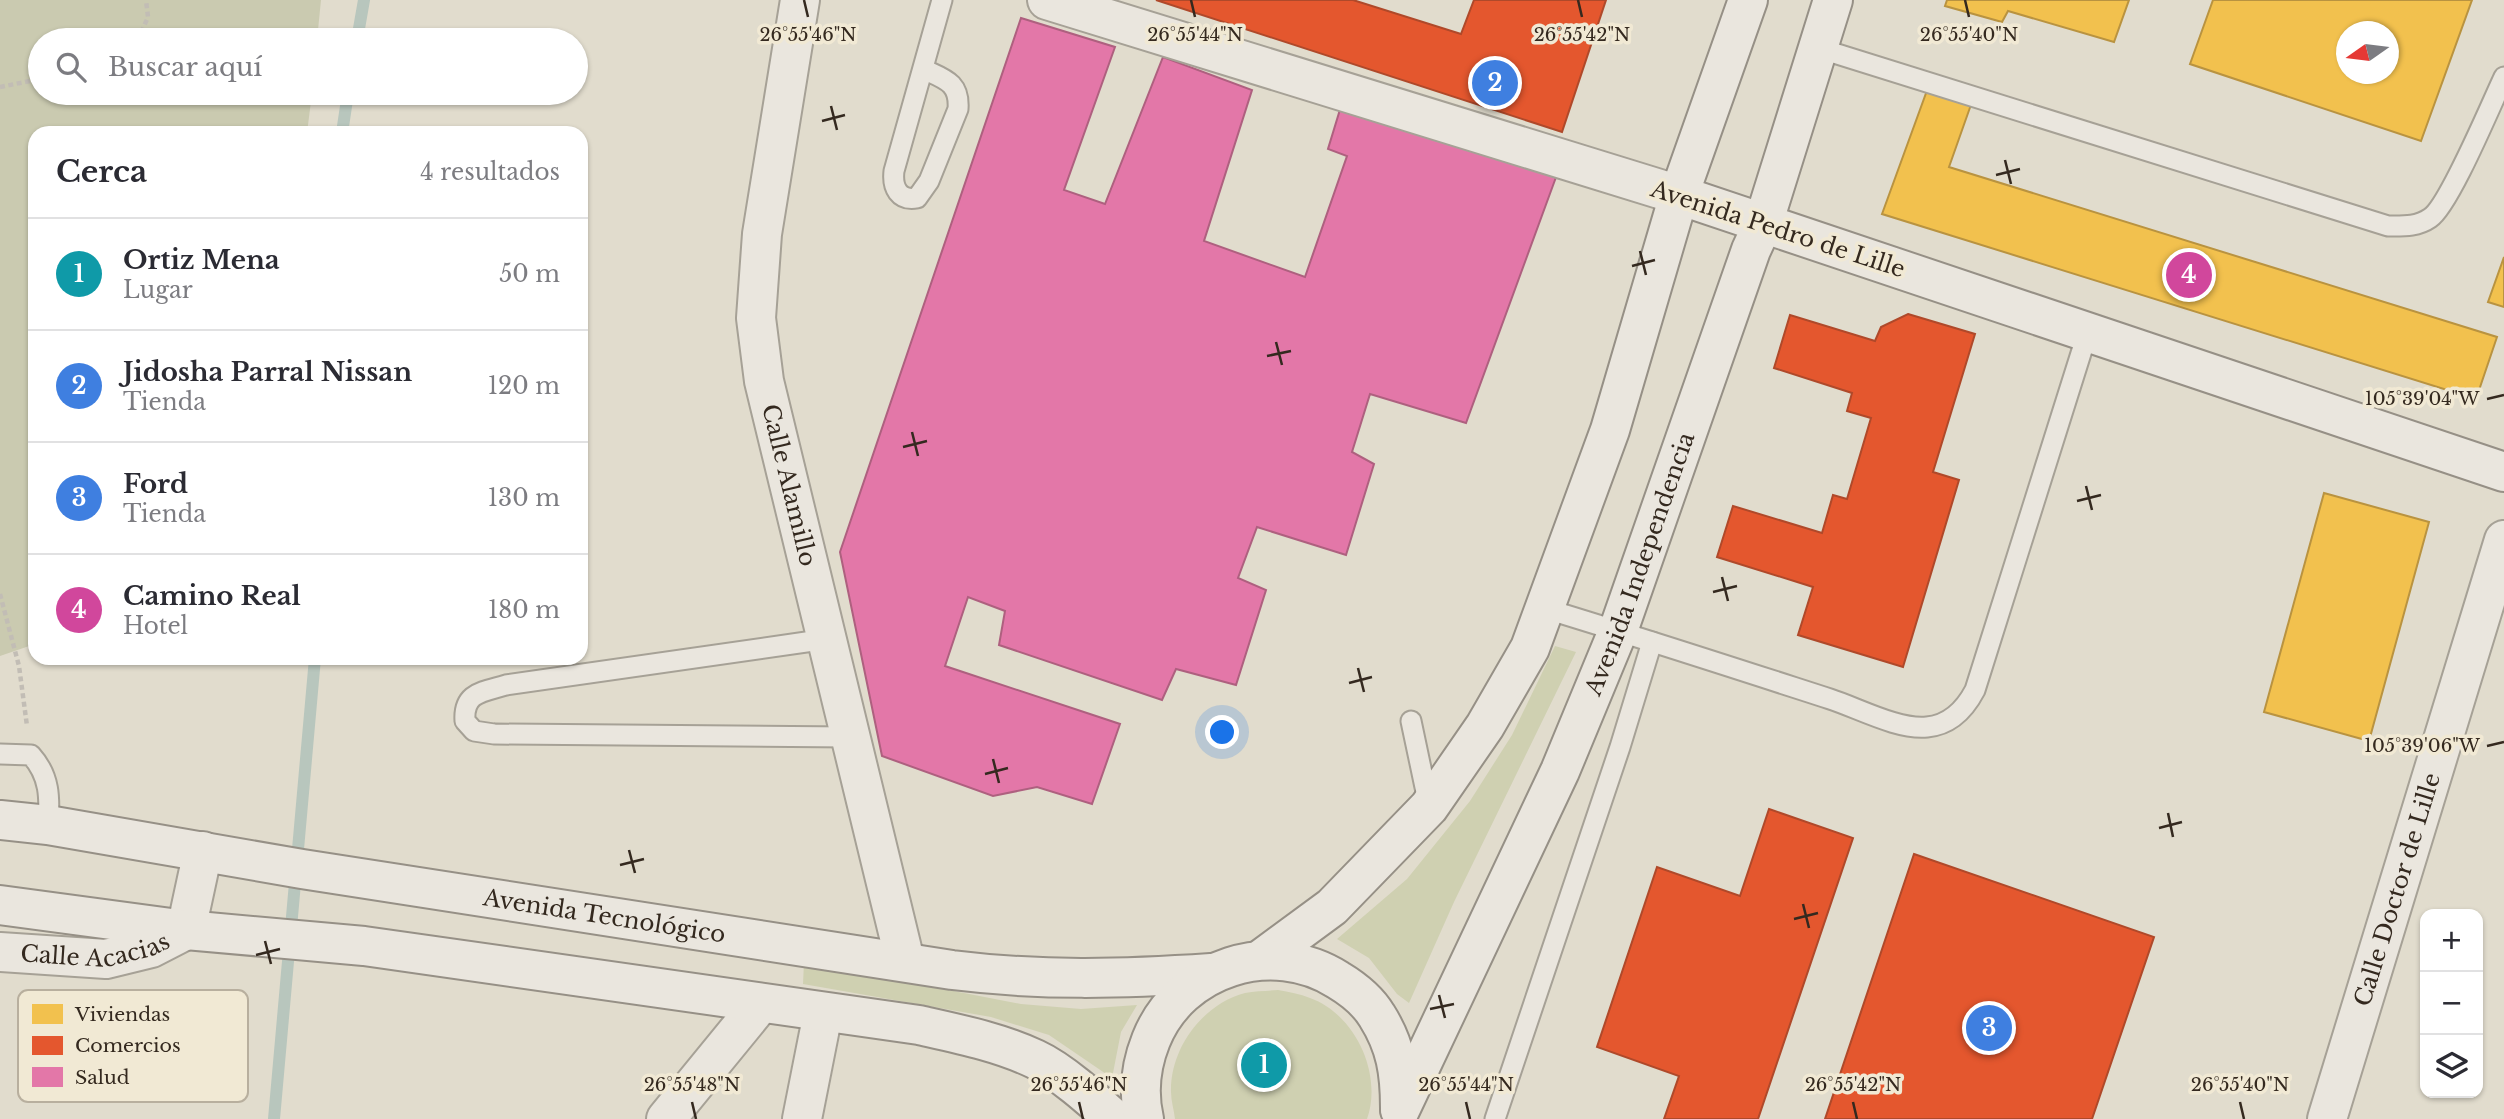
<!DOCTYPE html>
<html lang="es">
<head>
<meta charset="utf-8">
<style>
  :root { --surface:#fff; --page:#f7f7f7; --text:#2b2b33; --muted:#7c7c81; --line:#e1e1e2; --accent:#ea580c }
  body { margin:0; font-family:"Libre Baskerville",serif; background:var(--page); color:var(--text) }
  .controls { position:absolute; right:21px; bottom:21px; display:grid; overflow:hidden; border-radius:14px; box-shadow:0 2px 5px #0004 }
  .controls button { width:63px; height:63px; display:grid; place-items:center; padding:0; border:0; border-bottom:2px solid var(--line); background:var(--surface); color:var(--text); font:35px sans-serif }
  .compass { position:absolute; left:2336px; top:21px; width:63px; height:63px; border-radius:50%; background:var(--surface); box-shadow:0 2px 5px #0004; rotate:256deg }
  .you { position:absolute; left:1223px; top:733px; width:24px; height:24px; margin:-18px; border:5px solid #fff; border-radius:50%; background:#1a73e8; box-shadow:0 0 0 10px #1a73e833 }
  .badge { display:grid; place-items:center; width:46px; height:46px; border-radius:50%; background:var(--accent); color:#fff; font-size:23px; font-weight:700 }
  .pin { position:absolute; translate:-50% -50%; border:4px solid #fff; box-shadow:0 2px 7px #0006 }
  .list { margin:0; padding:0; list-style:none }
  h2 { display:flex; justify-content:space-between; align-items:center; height:91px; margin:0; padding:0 28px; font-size:30px }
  h2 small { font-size:23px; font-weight:400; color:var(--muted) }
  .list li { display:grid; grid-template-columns:46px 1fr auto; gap:21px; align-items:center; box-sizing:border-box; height:112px; padding:0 28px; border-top:2px solid var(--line) }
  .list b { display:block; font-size:26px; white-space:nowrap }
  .list p { margin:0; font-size:23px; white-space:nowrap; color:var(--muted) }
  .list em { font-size:23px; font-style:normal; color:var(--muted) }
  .icon { flex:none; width:38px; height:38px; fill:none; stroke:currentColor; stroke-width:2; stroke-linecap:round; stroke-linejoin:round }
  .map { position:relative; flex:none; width:2504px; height:1119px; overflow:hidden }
  .search { position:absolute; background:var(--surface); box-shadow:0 2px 5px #0004; left:28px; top:28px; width:560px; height:77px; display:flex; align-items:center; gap:18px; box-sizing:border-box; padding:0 24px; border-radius:38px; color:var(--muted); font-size:26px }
  .panel { position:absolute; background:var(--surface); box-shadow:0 2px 5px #0004; left:28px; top:126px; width:560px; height:539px; border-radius:21px }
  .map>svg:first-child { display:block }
  .green { fill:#cfd0b1 }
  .cemetery { fill:#cacab0 }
  .homes { fill:#f2c14e; stroke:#b99340; stroke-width:2; fill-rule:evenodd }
  .shops { fill:#e4572e; stroke:#af492a; stroke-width:2 }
  .health { fill:#e377a8; stroke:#ae607f; stroke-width:2 }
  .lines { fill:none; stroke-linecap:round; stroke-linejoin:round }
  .stream { stroke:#b8c6bd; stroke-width:12 }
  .lane-casing { stroke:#a6a196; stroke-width:23 }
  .street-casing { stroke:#a6a196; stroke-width:42 }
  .secondary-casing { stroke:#969086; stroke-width:42 }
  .path { stroke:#c2bdb5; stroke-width:4.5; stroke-dasharray:5 3.5; stroke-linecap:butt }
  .lane { stroke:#eae6de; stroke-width:19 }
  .street { stroke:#eae6de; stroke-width:38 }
  .secondary { stroke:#eae6de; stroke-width:38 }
  .ticks { fill:none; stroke:#34291f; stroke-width:2.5 }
  .labels { text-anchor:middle; stroke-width:7; stroke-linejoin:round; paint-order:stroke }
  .street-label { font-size:23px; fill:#34291f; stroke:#f1e9d4 }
  .key { fill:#f1e9d4; stroke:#b8af9e; stroke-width:2 }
  .key-label { font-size:19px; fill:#34291f }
  .ticks-label { font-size:18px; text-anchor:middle; fill:#34291f; stroke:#f1e9d4; stroke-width:7; stroke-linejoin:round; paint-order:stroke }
</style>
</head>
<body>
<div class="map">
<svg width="2504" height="1119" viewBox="0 0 2504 1119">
  <rect width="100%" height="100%" fill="#e1dccd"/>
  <g class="green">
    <path d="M1555 646 1576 652 1454 902 1409 1003 1397 994 1369 958 1337 939 1407 879 1470 801 1512 735Z"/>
    <path d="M804 962 1021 1004 1081 1009 1137 1005 1121 1032 1112 1078 1049 1035 991 1017 803 984Z"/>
    <path d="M1278 990C1289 992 1300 994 1310 998 1355 1014 1383 1074 1367 1119H1175C1174 1110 1171 1101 1171 1092 1170 1048 1203 1004 1245 993 1256 991 1268 991 1278 990Z"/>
  </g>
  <path class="cemetery" d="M0 0H321L317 40H40V93H312L307 133H35V644L0 656Z"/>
  <g class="homes">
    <path d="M1947 0H2129L2114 42 2008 11 2002 22 1945 6Z"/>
    <path d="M2213 0H2472L2421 141 2190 64ZM2346 32H2388V74H2346Z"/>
    <path d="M1929 85 1973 99 1949 167 2497 337 2476 399 1882 214Z"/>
    <path d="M2504 257V307L2488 302Z"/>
    <path d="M2324 493 2429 522 2369 741 2264 712Z"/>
  </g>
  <g class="shops">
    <path d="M1156 0H1353L1461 34 1474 0H1606L1562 132Z"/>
    <path d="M1908 314 1975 334 1933 472 1959 480 1903 667 1798 635 1813 587 1717 557 1733 506 1822 533 1833 495 1847 499 1871 418 1847 411 1852 393 1774 368 1790 315 1875 341 1881 327Z"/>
    <path d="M1769 809 1853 838 1758 1119H1664L1679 1076 1597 1047 1657 867 1740 896Z"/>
    <path d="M1914 854 2154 937 2092 1119H1825Z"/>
  </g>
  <path class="health" d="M1021 18 1115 47 1064 190 1105 204 1163 57 1252 90 1204 241 1305 277 1347 156 1328 149 1342 103 1559 169 1466 423 1370 394 1352 452 1374 464 1346 555 1257 527 1238 578 1266 590 1236 685 1176 669 1162 700 999 645 1005 611 968 597 945 666 1120 724 1092 804 1037 787 993 796 882 756 840 552Z"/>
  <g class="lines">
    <g class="stream">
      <path d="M357 40 364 0"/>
      <path d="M342 133 348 93"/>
      <path d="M274 1119 315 658"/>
    </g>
    <defs>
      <g id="lane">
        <path d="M1818 48 2388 226C2403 226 2417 227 2430 218 2449 206 2492 102 2504 77"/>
        <path d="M923 69C944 79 960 82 958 109L929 181 917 198C899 201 892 188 894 171L942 0"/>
        <path d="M1543 608C1639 637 1734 668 1830 699 1858 708 1898 730 1927 727 1950 725 1965 709 1975 690L2088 331"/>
        <path d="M827 639 506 685C483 692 463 692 465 721L474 731 494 734 850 737"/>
        <path d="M1411 721 1429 806"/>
        <path d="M0 754 31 755C50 776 50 798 48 825"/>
        <path d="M1495 1119 1620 747 1652 642"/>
      </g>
      <g id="street">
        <path id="s1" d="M800 0 762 234 756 318 764 381 905 961"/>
        <path d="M1047 0 1679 195"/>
        <path id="s2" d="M0 952 106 959 151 948 186 930 203 851"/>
        <path d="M666 1119 760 1004"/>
        <path d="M802 1119 823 1013"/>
        <path id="s3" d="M2327 1119 2504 540"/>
      </g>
      <g id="secondary">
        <path d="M1679 195 2504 472"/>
        <path id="s4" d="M0 820 48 825 302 869 952 970C1041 981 1122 979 1211 973"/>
        <path d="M0 905 186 930 364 946 919 1025C959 1034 999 1042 1035 1059 1061 1071 1093 1100 1114 1119"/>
        <path d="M1260 960 1332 907 1429 807 1485 726 1530 648 1610 430 1679 195 1748 0"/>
        <path id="s5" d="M1400 1110 1560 771 1618 631 1751 250 1763 224 1833 0"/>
        <path d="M1144 1119C1138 1093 1141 1065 1151 1040 1180 967 1272 938 1338 980 1353 989 1368 1001 1377 1016 1396 1046 1400 1073 1400 1108"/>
      </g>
    </defs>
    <use href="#lane" class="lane-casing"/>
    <use href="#street" class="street-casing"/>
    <use href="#secondary" class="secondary-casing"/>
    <g class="path">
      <path d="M138 40 148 17 146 0"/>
      <path d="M0 87 40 79"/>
      <path d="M0 594 19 666 27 726"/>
    </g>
    <use href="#lane" class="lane"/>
    <use href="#street" class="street"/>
    <use href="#secondary" class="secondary"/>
  </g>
  <path class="ticks" d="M804 0 808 17M1191 0 1195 17M1578 0 1582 17M1965 0 1969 17M831 106 837 130M822 121 845 115M2005 160 2011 184M1996 175 2020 169M1640 251 1646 275M1632 266 1655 260M1276 342 1282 365M1267 356 1291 351M2487 399 2504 395M912 432 918 456M903 447 927 441M2086 486 2092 510M2077 501 2101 495M1722 577 1728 601M1713 592 1737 586M1358 668 1364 692M1349 683 1372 677M2487 746 2504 742M993 759 999 783M985 774 1008 768M2168 813 2173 837M2159 828 2182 822M629 850 635 873M620 865 644 859M1803 904 1809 928M1794 919 1818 913M265 941 271 964M256 955 280 949M1439 995 1445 1018M1430 1009 1454 1004M692 1102 696 1119M1079 1102 1083 1119M1466 1102 1470 1119M1853 1102 1857 1119M2240 1102 2244 1119"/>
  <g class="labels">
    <g class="street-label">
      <text transform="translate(1778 229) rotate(18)" y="8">Avenida Pedro de Lille</text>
      <text dy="8" stroke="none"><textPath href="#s1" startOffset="492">Calle Alamillo</textPath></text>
      <text dy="8" stroke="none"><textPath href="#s5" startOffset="597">Avenida Independencia</textPath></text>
      <text dy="8" stroke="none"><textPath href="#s3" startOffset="240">Calle Doctor de Lille</textPath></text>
      <text dy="8" stroke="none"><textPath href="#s4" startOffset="612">Avenida Tecnológico</textPath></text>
      <text dy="8" stroke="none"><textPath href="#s2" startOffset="96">Calle Acacias</textPath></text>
    </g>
  </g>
  <rect x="18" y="990" width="230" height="112" rx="10" class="key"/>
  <rect x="32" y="1004" width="31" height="20" fill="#f2c14e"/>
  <rect x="32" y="1036" width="31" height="19" fill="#e4572e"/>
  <rect x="32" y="1067" width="31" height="20" fill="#e377a8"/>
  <g class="key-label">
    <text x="75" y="1021">Viviendas</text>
    <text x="75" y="1052">Comercios</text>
    <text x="75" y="1084">Salud</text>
  </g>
  <g class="ticks-label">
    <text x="808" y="41">26°55'46"N</text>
    <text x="1195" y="41">26°55'44"N</text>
    <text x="1582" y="41">26°55'42"N</text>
    <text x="1969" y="41">26°55'40"N</text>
    <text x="2422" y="405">105°39'04"W</text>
    <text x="2422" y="752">105°39'06"W</text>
    <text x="692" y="1091">26°55'48"N</text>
    <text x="1079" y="1091">26°55'46"N</text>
    <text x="1466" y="1091">26°55'44"N</text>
    <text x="1853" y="1091">26°55'42"N</text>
    <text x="2240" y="1091">26°55'40"N</text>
  </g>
</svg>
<div class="controls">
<button>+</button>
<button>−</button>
<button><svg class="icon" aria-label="layers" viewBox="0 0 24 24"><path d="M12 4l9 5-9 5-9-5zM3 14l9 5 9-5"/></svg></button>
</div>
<svg class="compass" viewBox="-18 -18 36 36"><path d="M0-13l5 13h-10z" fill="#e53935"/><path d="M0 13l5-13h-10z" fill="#7c7c81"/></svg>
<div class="you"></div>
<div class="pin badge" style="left:1264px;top:1065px;background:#0f9aa8">1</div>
<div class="pin badge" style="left:1495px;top:83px;background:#3f7fe0">2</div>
<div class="pin badge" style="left:1989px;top:1028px;background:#3f7fe0">3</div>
<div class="pin badge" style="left:2189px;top:275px;background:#d1479c">4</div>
<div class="search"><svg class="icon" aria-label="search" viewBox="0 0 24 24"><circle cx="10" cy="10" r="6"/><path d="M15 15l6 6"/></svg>Buscar aquí</div>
<section class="panel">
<h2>Cerca<small>4 resultados</small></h2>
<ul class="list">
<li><span class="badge" style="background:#0f9aa8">1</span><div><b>Ortiz Mena</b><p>Lugar</p></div><em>50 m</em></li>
<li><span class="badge" style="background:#3f7fe0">2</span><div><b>Jidosha Parral Nissan</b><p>Tienda</p></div><em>120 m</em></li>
<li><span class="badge" style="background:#3f7fe0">3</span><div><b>Ford</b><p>Tienda</p></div><em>130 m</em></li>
<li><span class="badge" style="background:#d1479c">4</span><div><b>Camino Real</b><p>Hotel</p></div><em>180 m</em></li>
</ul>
</section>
</div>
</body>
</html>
